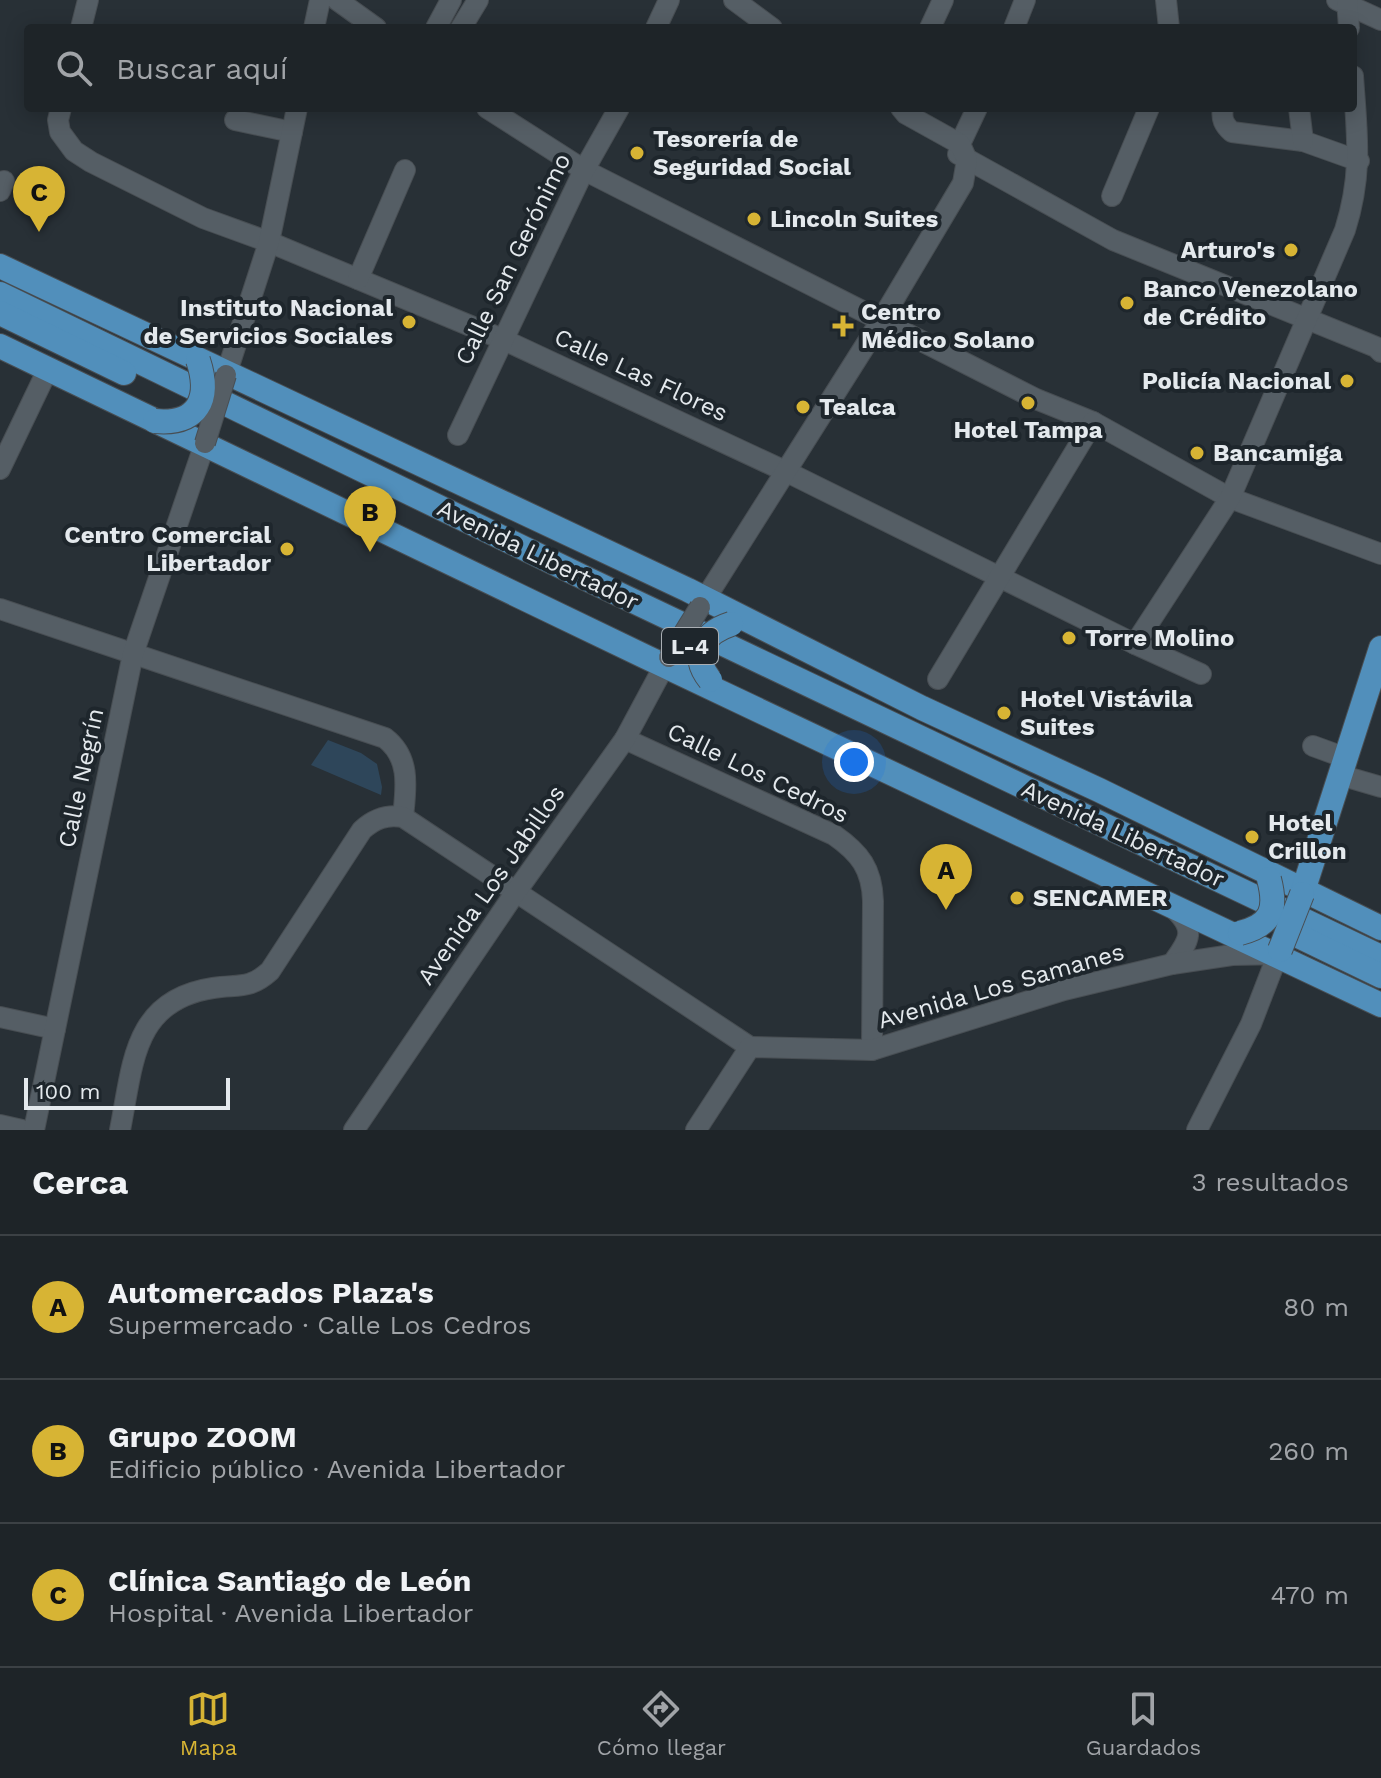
<!DOCTYPE html>
<html lang="es">
<head>
<meta charset="utf-8">
<style>
  :root { --surface:#1e2428; --page:#2b3034; --text:#f1f3f6; --muted:#a1a4a8; --line:#3c4145; --accent:#d7b434 }
  body { margin:0; font-family:"Work Sans",sans-serif; background:var(--page); color:var(--text) }
  .scale { position:absolute; left:24px; bottom:20px; width:206px; box-sizing:border-box; padding-left:8px; border:4px solid #e4e9ed; border-top:0; font-size:22px; line-height:28px; white-space:nowrap; color:#e4e9ed; -webkit-text-stroke:6px #1e262c; paint-order:stroke }
  .you { position:absolute; left:854px; top:762px; width:28px; height:28px; margin:-20px; border:6px solid #fff; border-radius:50%; background:#1a73e8; box-shadow:0 0 0 12px #1a73e833 }
  .badge { display:grid; place-items:center; width:52px; height:52px; border-radius:50%; background:var(--accent); color:#111; font-size:26px; font-weight:700 }
  .pin { position:absolute; translate:-50% -66px; filter:drop-shadow(0 2px 4px #0008) }
  .pin::after { content:''; position:absolute; top:42px; width:28px; height:24px; background:inherit; clip-path:polygon(0 0,100% 0,50% 100%) }
  .list { margin:0; padding:0; list-style:none }
  h2 { display:flex; justify-content:space-between; align-items:center; height:104px; margin:0; padding:0 32px; font-size:34px }
  h2 small { font-size:26px; font-weight:400; color:var(--muted) }
  .list li { display:grid; grid-template-columns:52px 1fr auto; gap:24px; align-items:center; box-sizing:border-box; height:144px; padding:0 32px; border-top:2px solid var(--line) }
  .list b { display:block; font-size:30px; white-space:nowrap }
  .list p { margin:0; font-size:26px; white-space:nowrap; color:var(--muted) }
  .list em { font-size:26px; font-style:normal; color:var(--muted) }
  .icon { flex:none; width:44px; height:44px; fill:none; stroke:currentColor; stroke-width:2; stroke-linecap:round; stroke-linejoin:round }
  .map { position:relative; flex:none; width:1381px; height:1130px; overflow:hidden }
  .search { position:absolute; background:var(--surface); box-shadow:0 4px 20px #0003; left:24px; right:24px; top:24px; height:88px; display:flex; align-items:center; gap:20px; box-sizing:border-box; padding:0 28px; border-radius:8px; color:var(--muted); font-size:30px }
  .sheet { height:536px; background:var(--surface) }
  nav { display:flex; justify-content:space-around; align-items:center; box-sizing:border-box; height:112px; border-top:2px solid var(--line); background:var(--surface); font-size:22px; color:var(--muted) }
  nav a { display:grid; justify-items:center; gap:4px }
  nav .on { color:var(--accent) }
  .map>svg:first-child { display:block }
  .green { fill:#2e465a }
  .lines { fill:none; stroke-linecap:round; stroke-linejoin:round }
  .minor-casing { stroke:#484e53; stroke-width:22 }
  .major-casing { stroke:#484e53; stroke-width:26 }
  .minor { stroke:#555e65; stroke-width:20 }
  .major { stroke:#518fbb; stroke-width:24 }
  .minor-bridge-casing { stroke:#484e53; stroke-width:22; stroke-linecap:butt }
  .major-bridge-casing { stroke:#484e53; stroke-width:26; stroke-linecap:butt }
  .minor-bridge { stroke:#555e65; stroke-width:20 }
  .major-bridge { stroke:#518fbb; stroke-width:24 }
  .poi-dot { fill:#d7b434; stroke:#1e262c; stroke-width:3 }
  .labels { text-anchor:middle; stroke-width:8; stroke-linejoin:round; paint-order:stroke }
  .shield { fill:#1e262c; stroke:#a9aeb3; stroke-width:2 }
  .shield-label { font-size:22px; font-weight:bold; fill:#e4e9ed }
  .poi-label { font-size:24px; font-weight:bold; fill:#e4e9ed; stroke:#1e262c; text-anchor:start }
  .street-label { font-size:24px; fill:#e4e9ed; stroke:#1e262c }
</style>
</head>
<body>
<div class="map">
<svg width="1381" height="1130" viewBox="0 0 1381 1130">
  <rect width="100%" height="100%" fill="#283036"/>
  <path class="green" d="M328 740 361 753 377 764 382 787 381 795 311 765Z"/>
  <g class="lines">
    <defs>
      <g id="minor">
        <path d="M337 0 376 28"/>
        <path d="M734 0 772 28"/>
        <path d="M1166 0 1169 28"/>
        <path d="M1337 0 1381 20"/>
        <path d="M1347 0 1349 28"/>
        <path d="M81 28 88 0"/>
        <path d="M314 28 320 0"/>
        <path d="M436 28 451 0"/>
        <path d="M461 28 478 0"/>
        <path d="M656 28 669 0"/>
        <path d="M930 28 943 0"/>
        <path d="M1014 28 1025 0"/>
        <path d="M61 108 58 120 60 132 74 151 91 162 203 218 269 242 502 339 787 472 1135 644 1201 674"/>
        <path d="M487 108 584 170 1036 399 1093 422 1230 498 1381 554"/>
        <path d="M1223 108C1221 119 1224 125 1232 132L1303 141 1359 161"/>
        <path d="M1299 108 1303 141"/>
        <path d="M235 120 292 132"/>
        <path d="M960 144 977 108"/>
        <path d="M958 154 1113 240 1376 347 1381 352"/>
        <path d="M0 191 4 181"/>
        <path d="M1112 196 1149 108"/>
        <path d="M358 279 405 170"/>
        <path d="M226 375 269 242 297 108"/>
        <path d="M458 435 584 170 619 108"/>
        <path d="M0 469 48 369"/>
        <path d="M700 607 882 319 963 183 967 160 960 144 906 114 901 108"/>
        <path d="M0 609 385 738C411 758 406 788 403 817"/>
        <path d="M1135 644 1230 498 1345 230C1363 173 1357 134 1353 76"/>
        <path d="M938 679 1093 422"/>
        <path d="M625 739 834 835C860 853 872 869 873 901L872 1050"/>
        <path d="M1313 746 1346 758"/>
        <path d="M1340 775 1381 787"/>
        <path d="M1172 907C1197 929 1190 940 1172 964"/>
        <path d="M0 1017 55 1029"/>
        <path d="M0 1125 22 1130"/>
        <path d="M34 1130 133 654 205 443"/>
        <path d="M120 1130C133 1066 132 1000 213 988 238 984 249 990 270 971L362 830C374 819 386 814 403 817L750 1047"/>
        <path d="M354 1130 515 893 625 739 669 657"/>
        <path d="M696 1130 750 1047 872 1050 1064 990 1172 964 1232 955 1278 954 1251 1024 1197 1130"/>
      </g>
      <g id="major">
        <path d="M0 266 688 590 922 708 1099 790 1381 928"/>
        <path d="M0 294 587 579 1381 957"/>
        <path d="M0 313 124 373"/>
        <path d="M0 346 646 657 1381 1005"/>
        <path d="M1302 894 1381 648"/>
        <path d="M1290 932 1381 976"/>
      </g>
    </defs>
    <use href="#minor" class="minor-casing"/>
    <use href="#major" class="major-casing"/>
    <use href="#minor" class="minor"/>
    <use href="#major" class="major"/>
    <defs>
      <g id="minor-bridge">
        <path d="M205 443 226 375"/>
        <path d="M669 657 700 607"/>
      </g>
      <g id="major-bridge">
        <path d="M155 421C198 425 211 399 198 360"/>
        <path d="M710 680C690 655 703 633 731 624"/>
        <path d="M1240 933C1272 925 1277 909 1269 879"/>
        <path d="M1280 950 1302 894"/>
      </g>
    </defs>
    <use href="#minor-bridge" class="minor-bridge-casing"/>
    <use href="#major-bridge" class="major-bridge-casing"/>
    <use href="#minor-bridge" class="minor-bridge"/>
    <use href="#major-bridge" class="major-bridge"/>
  </g>
  <g class="poi-dot">
    <circle cx="637" cy="153" r="8"/>
    <circle cx="754" cy="219" r="8"/>
    <circle cx="1291" cy="250" r="8"/>
    <circle cx="1127" cy="303" r="8"/>
    <circle cx="409" cy="322" r="8"/>
    <path d="M839 314h8v8h8v8h-8v8h-8v-8h-8v-8h8z"/>
    <circle cx="1347" cy="381" r="8"/>
    <circle cx="1028" cy="403" r="8"/>
    <circle cx="803" cy="407" r="8"/>
    <circle cx="1197" cy="453" r="8"/>
    <circle cx="287" cy="549" r="8"/>
    <circle cx="1069" cy="638" r="8"/>
    <circle cx="1004" cy="713" r="8"/>
    <circle cx="1252" cy="837" r="8"/>
    <circle cx="1017" cy="898" r="8"/>
  </g>
  <g class="labels">
    <rect class="shield" x="662" y="628" width="56" height="36" rx="6"/>
    <g class="shield-label">
      <text x="690" y="654">L-4</text>
    </g>
    <g class="poi-label">
      <text x="653" y="147">Tesorería de<tspan x="653" dy="28">Seguridad Social</tspan></text>
      <text x="770" y="227">Lincoln Suites</text>
      <text x="1275" y="258" text-anchor="end">Arturo's</text>
      <text x="1143" y="297">Banco Venezolano<tspan x="1143" dy="28">de Crédito</tspan></text>
      <text x="393" y="316" text-anchor="end">Instituto Nacional<tspan x="393" dy="28">de Servicios Sociales</tspan></text>
      <text x="861" y="320">Centro<tspan x="861" dy="28">Médico Solano</tspan></text>
      <text x="1331" y="389" text-anchor="end">Policía Nacional</text>
      <text x="819" y="415">Tealca</text>
      <text x="1028" y="438" text-anchor="middle">Hotel Tampa</text>
      <text x="1213" y="461">Bancamiga</text>
      <text x="271" y="543" text-anchor="end">Centro Comercial<tspan x="271" dy="28">Libertador</tspan></text>
      <text x="1085" y="646">Torre Molino</text>
      <text x="1020" y="707">Hotel Vistávila<tspan x="1020" dy="28">Suites</tspan></text>
      <text x="1268" y="831">Hotel<tspan x="1268" dy="28">Crillon</tspan></text>
      <text x="1033" y="906">SENCAMER</text>
    </g>
    <g class="street-label">
      <text transform="translate(513 259) rotate(-64)" y="8">Calle San Gerónimo</text>
      <text transform="translate(641 375) rotate(25)" y="8">Calle Las Flores</text>
      <text transform="translate(538 555) rotate(26)" y="8">Avenida Libertador</text>
      <text transform="translate(758 773) rotate(26)" y="8">Calle Los Cedros</text>
      <text transform="translate(81 778) rotate(-78)" y="8">Calle Negrín</text>
      <text transform="translate(1123 834) rotate(25)" y="8">Avenida Libertador</text>
      <text transform="translate(491 885) rotate(-55)" y="8">Avenida Los Jabillos</text>
      <text transform="translate(1001 986) rotate(-16)" y="8">Avenida Los Samanes</text>
    </g>
  </g>
</svg>
<div class="scale">100 m</div>
<div class="you"></div>
<div class="pin badge" style="left:946px;top:910px">A</div>
<div class="pin badge" style="left:370px;top:552px">B</div>
<div class="pin badge" style="left:39px;top:232px">C</div>
<div class="search"><svg class="icon" aria-label="search" viewBox="0 0 24 24"><circle cx="10" cy="10" r="6"/><path d="M15 15l6 6"/></svg>Buscar aquí</div>
</div>
<section class="sheet">
<h2>Cerca<small>3 resultados</small></h2>
<ul class="list">
<li><span class="badge">A</span><div><b>Automercados Plaza's</b><p>Supermercado · Calle Los Cedros</p></div><em>80 m</em></li>
<li><span class="badge">B</span><div><b>Grupo ZOOM</b><p>Edificio público · Avenida Libertador</p></div><em>260 m</em></li>
<li><span class="badge">C</span><div><b>Clínica Santiago de León</b><p>Hospital · Avenida Libertador</p></div><em>470 m</em></li>
</ul>
</section>
<nav>
<a class="on"><svg class="icon" aria-label="map" viewBox="0 0 24 24"><path d="M3 6l6-2 6 2 6-2v14l-6 2-6-2-6 2zM9 4v14M15 6v14"/></svg>Mapa</a>
<a><svg class="icon" aria-label="directions" viewBox="0 0 24 24"><path d="M12 3l9 9-9 9-9-9zM9 14v-3h6M13 9l2 2-2 2"/></svg>Cómo llegar</a>
<a><svg class="icon" aria-label="saved" viewBox="0 0 24 24"><path d="M7 4h10v16l-5-4-5 4z"/></svg>Guardados</a>
</nav>
</body>
</html>
